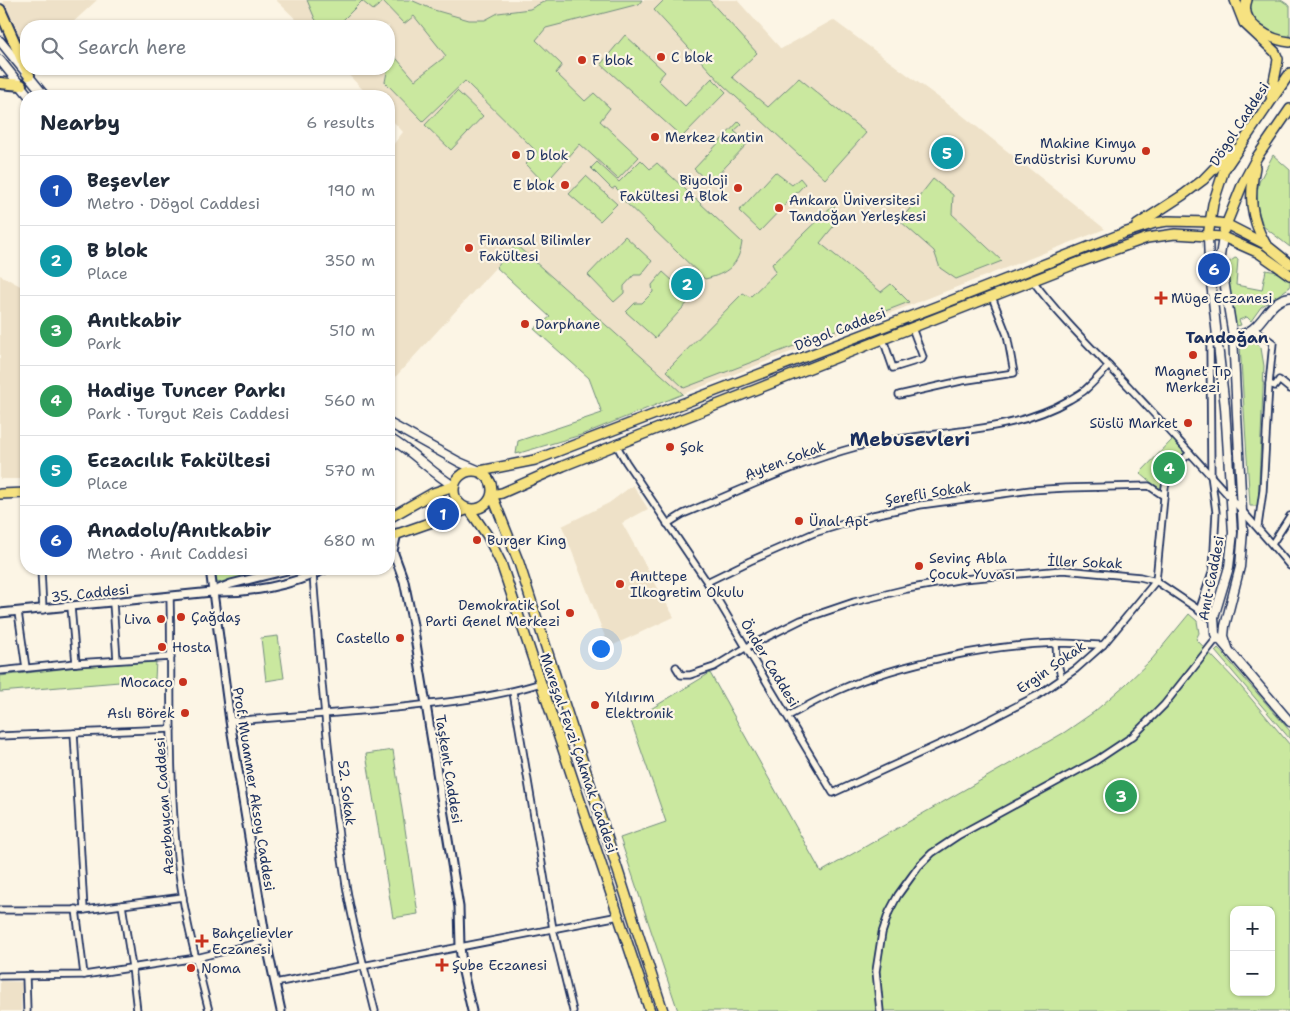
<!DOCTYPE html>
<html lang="en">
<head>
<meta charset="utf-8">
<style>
  :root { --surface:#fff; --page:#f2f2f3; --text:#1f2937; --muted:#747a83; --line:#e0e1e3; --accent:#c8321e }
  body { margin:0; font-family:"Shantell Sans",sans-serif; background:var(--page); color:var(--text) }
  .controls { position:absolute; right:15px; bottom:15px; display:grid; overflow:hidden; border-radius:10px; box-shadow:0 1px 4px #0004 }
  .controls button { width:45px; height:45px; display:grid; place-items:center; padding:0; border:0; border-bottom:1px solid var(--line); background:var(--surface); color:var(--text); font:25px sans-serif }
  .you { position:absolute; left:600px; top:648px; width:18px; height:18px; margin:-12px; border:4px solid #fff; border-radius:50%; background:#1a73e8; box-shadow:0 0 0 8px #1a73e833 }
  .badge { display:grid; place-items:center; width:32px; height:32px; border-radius:50%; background:var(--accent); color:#fff; font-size:16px; font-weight:700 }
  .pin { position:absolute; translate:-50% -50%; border:2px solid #fff; box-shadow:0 1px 5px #0006 }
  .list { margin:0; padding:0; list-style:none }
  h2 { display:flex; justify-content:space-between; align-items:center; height:65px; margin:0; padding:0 20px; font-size:21px }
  h2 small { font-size:16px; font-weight:400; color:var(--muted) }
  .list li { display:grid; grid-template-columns:32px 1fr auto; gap:15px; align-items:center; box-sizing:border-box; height:70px; padding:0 20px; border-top:1px solid var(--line) }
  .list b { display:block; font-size:19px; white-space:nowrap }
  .list p { margin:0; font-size:16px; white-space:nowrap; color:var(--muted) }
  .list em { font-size:16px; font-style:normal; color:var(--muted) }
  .icon { flex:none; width:28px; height:28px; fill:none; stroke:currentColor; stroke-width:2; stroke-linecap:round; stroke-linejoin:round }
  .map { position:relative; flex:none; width:1290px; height:1011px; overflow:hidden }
  .search { position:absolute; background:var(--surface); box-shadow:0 1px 4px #0004; left:20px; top:20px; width:375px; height:55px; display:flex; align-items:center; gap:12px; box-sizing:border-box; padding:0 18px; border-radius:20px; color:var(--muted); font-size:19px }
  .panel { position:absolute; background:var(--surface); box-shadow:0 1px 4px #0004; left:20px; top:90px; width:375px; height:485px; border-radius:20px }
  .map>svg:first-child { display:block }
  .built { fill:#eee1c8 }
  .green { fill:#cae89f; stroke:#728c7e; fill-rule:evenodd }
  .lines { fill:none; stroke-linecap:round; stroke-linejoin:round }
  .minor-casing { stroke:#1b2f5e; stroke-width:9 }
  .tertiary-casing { stroke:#1b2f5e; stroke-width:11 }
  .secondary-casing { stroke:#1b2f5e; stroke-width:11 }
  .primary-casing { stroke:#1b2f5e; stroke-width:12 }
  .trunk-casing { stroke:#1b2f5e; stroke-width:14 }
  .minor { stroke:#fcf5e5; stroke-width:5.5 }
  .tertiary { stroke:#fcf5e5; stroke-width:7 }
  .secondary { stroke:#fcf5e5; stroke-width:8 }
  .primary { stroke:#f6e281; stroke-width:9 }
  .trunk { stroke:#f6e281; stroke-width:10 }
  .poi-dot { fill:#c8321e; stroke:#fcf5e5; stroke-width:2 }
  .labels { text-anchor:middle; stroke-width:4.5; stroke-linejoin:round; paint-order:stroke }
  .poi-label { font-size:14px; fill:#1b2f5e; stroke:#fcf5e5; text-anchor:start }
  .street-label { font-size:14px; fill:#1b2f5e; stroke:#fcf5e5 }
  .quarter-label { font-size:16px; font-weight:bold; fill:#1b2f5e; stroke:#fcf5e5 }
  .district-label { font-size:19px; font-weight:bold; fill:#1b2f5e; stroke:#fcf5e5 }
</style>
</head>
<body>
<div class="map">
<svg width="1290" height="1011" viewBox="0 0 1290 1011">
  <rect width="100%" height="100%" fill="#fcf5e5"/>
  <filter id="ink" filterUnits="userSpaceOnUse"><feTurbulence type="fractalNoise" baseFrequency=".02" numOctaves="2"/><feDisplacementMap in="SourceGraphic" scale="10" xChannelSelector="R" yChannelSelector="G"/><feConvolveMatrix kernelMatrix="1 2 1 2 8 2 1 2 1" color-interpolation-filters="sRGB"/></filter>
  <g filter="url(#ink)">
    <g class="built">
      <path d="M4 0H97L69 26H26V55L8 22 3 6Z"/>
      <path d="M276 0H737L781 49 833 20 957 111 1105 229 683 394 516 245 389 384V150L403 132 389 117V96H369L343 69H389V26H303Z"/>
      <path d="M0 275 26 289V479H0Z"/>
      <path d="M633 485 648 509 622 523 674 617 609 647 562 526 609 503Z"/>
      <path d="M0 981 22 982 21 1011H0Z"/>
    </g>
    <g class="green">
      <path d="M307 0H411L434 10 469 20H485L498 13 530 9 547 0H642L639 4 546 28 536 40 562 65 556 73 585 101 594 93 610 108 600 121 639 157 618 179 580 144 545 184 526 164 537 152 465 81 423 121 385 82 391 52 415 80 446 56 414 16 404 24 383 2 373 10 362 1 343 20 347 26H322L315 19Z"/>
      <path d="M664 0H709L757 53 732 77 768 107 799 78 866 133 825 179 723 85 654 10Z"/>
      <path d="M1250 0H1281L1290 6V39C1284 37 1276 36 1270 33 1259 28 1247 13 1250 0Z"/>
      <path d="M625 35 665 72 658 80 685 106 712 78 726 92 682 137 601 64Z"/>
      <path d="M457 91 483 116 451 150 425 125Z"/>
      <path d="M739 121 742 124 734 131 748 143 710 183 694 169Z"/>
      <path d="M1273 155 1290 170V247L1263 226 1257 206V192L1259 182Z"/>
      <path d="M641 160 650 169 657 163 742 242C739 265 727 274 705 279L622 199 624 196 615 187 612 189 591 168 597 162 619 182Z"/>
      <path d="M775 172 792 185 800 178 805 184 760 231 739 211Z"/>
      <path d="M586 176 617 204 600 221 569 194Z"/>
      <path d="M933 179 953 195 952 214 1002 261 956 279 940 268 934 251 900 221Z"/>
      <path d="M834 204 837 222 820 243 881 292 891 284 909 302 684 388 666 371 743 293 750 297 776 272 772 264Z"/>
      <path d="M625 236 652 261 641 275H634L624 286V293L614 302 588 275Z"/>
      <path d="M516 245 670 382 683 394 581 435 516 454 518 441 602 413 589 378 534 329 550 317 496 267Z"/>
      <path d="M1235 258 1238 259 1236 285 1262 290 1266 270 1277 272 1290 281V287L1261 307 1251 321 1247 317 1239 320 1241 325 1236 326 1227 270 1228 263Z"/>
      <path d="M663 272 692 298 655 338 626 312 635 303H642L653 292 652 285Z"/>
      <path d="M1256 342 1261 348 1264 366 1258 506H1250L1240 345Z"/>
      <path d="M1173 439 1185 453C1173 465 1166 474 1161 491L1140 473Z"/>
      <path d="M215 569H273L217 583Z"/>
      <path d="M1189 614 1197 621 1199 633 1196 639 1237 682 1290 745V1011H678L620 838 666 822 631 721 710 673 821 872 1065 732 1094 712 1126 684 1152 659ZM1234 910H1271V992H1234Z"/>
      <path d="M278 636 284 678 266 681 261 638Z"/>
      <path d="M1218 648 1290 731V739L1215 651Z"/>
      <path d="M156 661 155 679 0 692V676L78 667Z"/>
      <path d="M393 750 418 914 393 918 366 754Z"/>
    </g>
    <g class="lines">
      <defs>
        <g id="minor">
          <path d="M1033 281C1062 320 1097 353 1130 388 1184 446 1239 505 1290 566"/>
          <path d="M1254 329 1273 343 1269 384 1275 386 1279 380 1290 389"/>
          <path d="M883 339 893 368 922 359 923 357 912 328"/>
          <path d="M899 395 961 381 1014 373 1007 335 992 297"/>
          <path d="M617 446 626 462 707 582 833 793 964 733 1038 695 1076 669 1103 645 1156 581 1165 487C1169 472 1179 463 1190 453"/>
          <path d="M667 524 683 514C740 491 796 463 856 447 926 429 1006 437 1069 400 1074 397 1080 394 1085 390 1093 383 1101 374 1109 366"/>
          <path d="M1258 526 1263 491 1269 384"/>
          <path d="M1272 544 1290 516"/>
          <path d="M41 569 43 610"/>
          <path d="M313 575C321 679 330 782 346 885 353 927 365 970 375 1011"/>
          <path d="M707 582 750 561 814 533 873 515 920 505 1031 490 1065 488 1149 486 1164 496"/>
          <path d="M170 597C172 683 168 769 177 855 182 908 196 959 209 1011"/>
          <path d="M113 603 117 660"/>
          <path d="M71 607 76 663"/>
          <path d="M1199 611 1213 569 1216 512 1211 475 1210 345 1218 340"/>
          <path d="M18 612 26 668"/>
          <path d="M1056 643 1057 661 1062 679"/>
          <path d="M676 667 681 675H690L714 667 745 648 801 620 854 602 907 589 963 579 1063 570 1140 577 1156 581 1214 620"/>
          <path d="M0 671 76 663 171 657"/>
          <path d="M513 692 553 929 573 1011"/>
          <path d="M788 716C805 707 821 698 839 690 900 663 990 645 1058 643 1073 643 1088 645 1103 645"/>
          <path d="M230 721C284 717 339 713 394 708 443 703 494 698 541 683"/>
          <path d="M74 733 84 910"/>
          <path d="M0 736 171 729"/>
          <path d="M122 905 132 967 137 1011"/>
          <path d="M76 909 84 975"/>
          <path d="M0 910H84L183 897"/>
          <path d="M0 976 84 975 196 958 266 941"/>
          <path d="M26 976 27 1011"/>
          <path d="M275 983 619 916"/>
          <path d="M880 1011 876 971 882 933 889 912 898 895 919 866 932 853 959 835 1097 760 1133 736 1164 705 1217 638"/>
        </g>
        <g id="tertiary">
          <path d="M397 533 393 551 404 581 413 625 459 907 460 947 463 972 472 1011"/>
          <path d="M210 569 230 721 266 941 281 1011"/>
          <path d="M214 591 231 584 291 569"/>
          <path d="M0 613 212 592C250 593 291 586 325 569"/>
        </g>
        <g id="secondary">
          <path d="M0 41 45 96"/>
          <path d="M0 60 29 96"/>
          <path d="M1208 236 1209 265 1225 407 1233 533 1229 567 1214 617 1215 634 1290 722"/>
          <path d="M1223 237 1220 256 1233 336 1243 531 1240 567 1225 626 1224 636 1228 648"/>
          <path d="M1233 336C1266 333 1263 301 1290 297"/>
          <path d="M389 423 459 462 480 471"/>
          <path d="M389 438C413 451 430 472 454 486"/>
        </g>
        <g id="primary">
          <path d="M1235 0 1244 23 1275 52 1278 59 1277 66 1271 96"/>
          <path d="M1247 0C1238 24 1271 40 1290 42"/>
          <path d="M1255 167C1249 196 1250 217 1265 243"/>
          <path d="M1137 225 1183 195 1203 180 1233 149"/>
          <path d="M1224 230 1243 183 1257 157 1290 109"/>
          <path d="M1208 236 1213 204 1224 170 1290 73"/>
          <circle cx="473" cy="490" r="19"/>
          <path d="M480 471 535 460 935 307 1124 233 1155 223 1168 221 1210 222 1226 224 1265 244 1290 264"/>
          <path d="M0 494 26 493"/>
          <path d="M492 495 502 493 563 466 883 339 1080 262 1147 238 1175 234 1223 237 1259 253 1290 275"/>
          <path d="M492 495 519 563 663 1011"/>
          <path d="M469 509 487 535 501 563 650 1011"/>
          <path d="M389 518 433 493 454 486"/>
          <path d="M389 537 469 509"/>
        </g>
        <g id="trunk">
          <path d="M0 10 29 75"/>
          <path d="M0 83 21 85"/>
        </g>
      </defs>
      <use href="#minor" class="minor-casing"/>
      <use href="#tertiary" class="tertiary-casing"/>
      <use href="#secondary" class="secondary-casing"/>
      <use href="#primary" class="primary-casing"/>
      <use href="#trunk" class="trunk-casing"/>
      <use href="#minor" class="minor"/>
      <use href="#tertiary" class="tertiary"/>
      <use href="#secondary" class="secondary"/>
      <use href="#primary" class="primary"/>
      <use href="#trunk" class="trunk"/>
    </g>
  </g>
  <g class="poi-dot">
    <circle cx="661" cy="57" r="5"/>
    <circle cx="582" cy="60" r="5"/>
    <circle cx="655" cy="137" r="5"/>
    <circle cx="1146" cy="151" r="5"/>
    <circle cx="516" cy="155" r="5"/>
    <circle cx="565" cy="185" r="5"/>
    <circle cx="738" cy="188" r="5"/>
    <circle cx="779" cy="208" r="5"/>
    <circle cx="469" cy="248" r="5"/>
    <path d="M1158.5 290.5h5v5h5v5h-5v5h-5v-5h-5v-5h5z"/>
    <circle cx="525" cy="324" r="5"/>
    <circle cx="1193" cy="355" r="5"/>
    <circle cx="1188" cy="423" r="5"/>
    <circle cx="670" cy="447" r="5"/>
    <circle cx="799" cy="521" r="5"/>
    <circle cx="477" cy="540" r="5"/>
    <circle cx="919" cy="566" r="5"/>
    <circle cx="620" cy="584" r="5"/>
    <circle cx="570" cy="613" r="5"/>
    <circle cx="181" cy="617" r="5"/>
    <circle cx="161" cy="619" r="5"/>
    <circle cx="400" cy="638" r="5"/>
    <circle cx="162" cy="647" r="5"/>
    <circle cx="183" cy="682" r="5"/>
    <circle cx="595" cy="705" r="5"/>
    <circle cx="185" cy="713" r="5"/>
    <path d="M199.5 933.5h5v5h5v5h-5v5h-5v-5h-5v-5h5z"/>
    <path d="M439.5 957.5h5v5h5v5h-5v5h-5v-5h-5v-5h5z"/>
    <circle cx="191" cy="968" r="5"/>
  </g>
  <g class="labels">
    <g class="poi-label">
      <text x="671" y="62">C blok</text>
      <text x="592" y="65">F blok</text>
      <text x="665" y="142">Merkez kantin</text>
      <text x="1136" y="148" text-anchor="end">Makine Kimya<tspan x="1136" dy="16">Endüstrisi Kurumu</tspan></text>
      <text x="526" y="160">D blok</text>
      <text x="728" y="185" text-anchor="end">Biyoloji<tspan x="728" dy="16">Fakültesi A Blok</tspan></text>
      <text x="555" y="190" text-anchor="end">E blok</text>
      <text x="789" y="205">Ankara Üniversitesi<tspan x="789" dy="16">Tandoğan Yerleşkesi</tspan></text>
      <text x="479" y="245">Finansal Bilimler<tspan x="479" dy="16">Fakültesi</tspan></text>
      <text x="1171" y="303">Müge Eczanesi</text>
      <text x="535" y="329">Darphane</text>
      <text x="1193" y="376" text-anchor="middle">Magnet Tıp<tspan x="1193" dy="16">Merkezi</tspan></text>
      <text x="1178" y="428" text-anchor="end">Süslü Market</text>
      <text x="680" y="452">Şok</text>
      <text x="809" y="526">Ünal Apt</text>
      <text x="487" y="545">Burger King</text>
      <text x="929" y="563">Sevinç Abla<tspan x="929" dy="16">Çocuk Yuvası</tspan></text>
      <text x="630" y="581">Anıttepe<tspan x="630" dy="16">Ilkogretim Okulu</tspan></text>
      <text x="560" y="610" text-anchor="end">Demokratik Sol<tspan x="560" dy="16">Parti Genel Merkezi</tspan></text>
      <text x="191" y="622">Çağdaş</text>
      <text x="151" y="624" text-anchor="end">Liva</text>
      <text x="390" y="643" text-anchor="end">Castello</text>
      <text x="172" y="652">Hosta</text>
      <text x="173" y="687" text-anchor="end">Mocaco</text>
      <text x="605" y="702">Yıldırım<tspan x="605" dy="16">Elektronik</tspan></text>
      <text x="175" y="718" text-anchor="end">Aslı Börek</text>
      <text x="212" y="938">Bahçelievler<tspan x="212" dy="16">Eczanesi</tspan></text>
      <text x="452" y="970">Şube Eczanesi</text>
      <text x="201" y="973">Noma</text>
    </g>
    <g class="street-label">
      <text transform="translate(1239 124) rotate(-57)" y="5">Dögol Caddesi</text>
      <text transform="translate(840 329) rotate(-21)" y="5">Dögol Caddesi</text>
      <text transform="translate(785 460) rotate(-21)" y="5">Ayten Sokak</text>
      <text transform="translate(928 493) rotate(-9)" y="5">Şerefli Sokak</text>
      <text transform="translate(1085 562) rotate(2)" y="5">İller Sokak</text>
      <text transform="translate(1211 578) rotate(-79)" y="5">Anıt Caddesi</text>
      <text transform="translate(90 593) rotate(-6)" y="5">35. Caddesi</text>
      <text transform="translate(770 663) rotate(59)" y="5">Önder Caddesi</text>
      <text transform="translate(1051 667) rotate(-35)" y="5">Ergin Sokak</text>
      <text transform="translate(579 753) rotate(71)" y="5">Mareşal Fevzi Çakmak Caddesi</text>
      <text transform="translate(449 769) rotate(81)" y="5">Taşkent Caddesi</text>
      <text transform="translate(254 789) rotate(81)" y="5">Prof. Muammer Aksoy Caddesi</text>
      <text transform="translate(347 793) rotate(83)" y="5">52. Sokak</text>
      <text transform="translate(164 806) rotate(-94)" y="5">Azerbaycan Caddesi</text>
    </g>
    <g class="quarter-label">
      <text x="1227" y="343">Tandoğan</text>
    </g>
    <g class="district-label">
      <text x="910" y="446">Mebusevleri</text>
    </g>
  </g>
</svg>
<div class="controls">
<button>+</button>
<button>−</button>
</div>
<div class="you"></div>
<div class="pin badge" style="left:443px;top:514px;background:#1a4fb4">1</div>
<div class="pin badge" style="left:687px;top:284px;background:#0f9aa8">2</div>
<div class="pin badge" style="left:1121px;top:796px;background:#2e9e5b">3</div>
<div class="pin badge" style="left:1169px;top:468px;background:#2e9e5b">4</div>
<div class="pin badge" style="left:947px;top:153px;background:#0f9aa8">5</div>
<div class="pin badge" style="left:1214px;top:269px;background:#1a4fb4">6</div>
<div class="search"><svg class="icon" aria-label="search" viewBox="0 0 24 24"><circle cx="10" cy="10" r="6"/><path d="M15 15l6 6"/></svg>Search here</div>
<section class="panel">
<h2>Nearby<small>6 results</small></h2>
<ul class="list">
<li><span class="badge" style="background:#1a4fb4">1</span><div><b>Beşevler</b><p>Metro · Dögol Caddesi</p></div><em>190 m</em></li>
<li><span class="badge" style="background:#0f9aa8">2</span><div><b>B blok</b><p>Place</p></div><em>350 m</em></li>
<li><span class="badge" style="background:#2e9e5b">3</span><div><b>Anıtkabir</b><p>Park</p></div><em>510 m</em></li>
<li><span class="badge" style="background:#2e9e5b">4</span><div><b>Hadiye Tuncer Parkı</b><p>Park · Turgut Reis Caddesi</p></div><em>560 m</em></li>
<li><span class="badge" style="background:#0f9aa8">5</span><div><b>Eczacılık Fakültesi</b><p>Place</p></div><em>570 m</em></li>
<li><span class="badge" style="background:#1a4fb4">6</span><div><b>Anadolu/Anıtkabir</b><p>Metro · Anıt Caddesi</p></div><em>680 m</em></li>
</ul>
</section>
</div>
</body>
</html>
